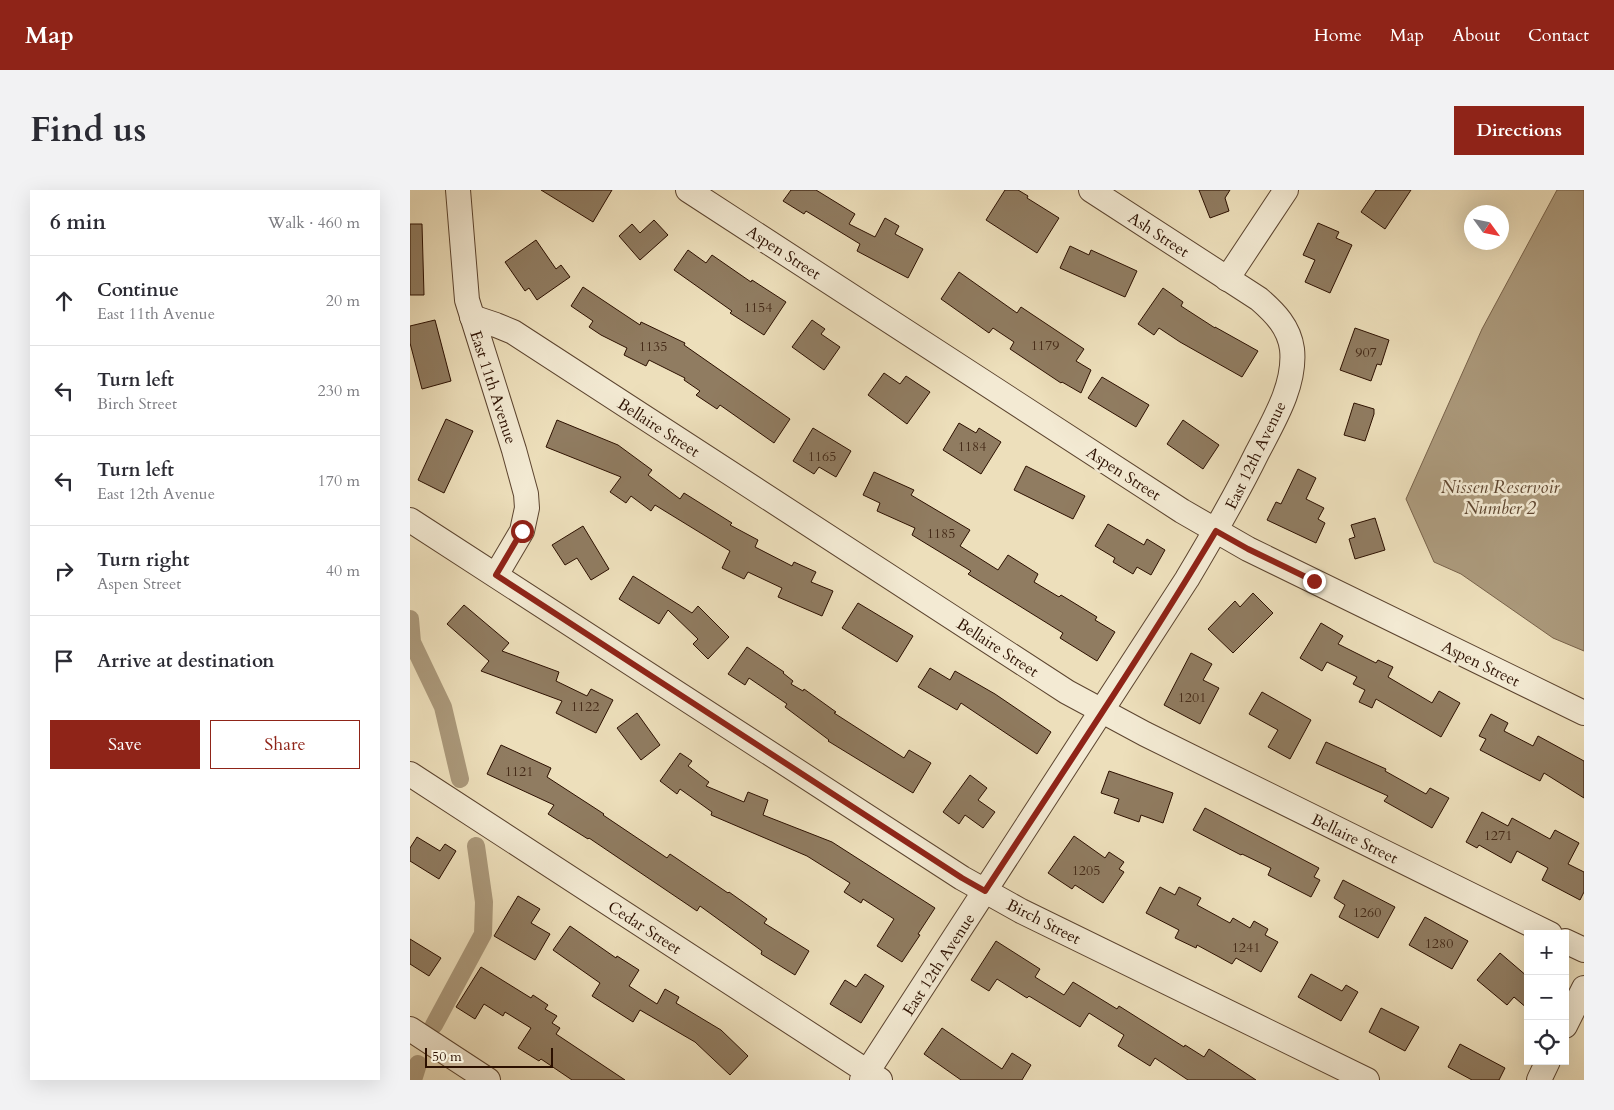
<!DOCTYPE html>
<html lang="en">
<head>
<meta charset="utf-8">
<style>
  :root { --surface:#fff; --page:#f2f2f3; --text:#2b2b33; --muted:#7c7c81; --line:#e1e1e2; --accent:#8f2418 }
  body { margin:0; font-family:Cardo,serif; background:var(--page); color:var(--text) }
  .controls { position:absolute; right:15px; bottom:15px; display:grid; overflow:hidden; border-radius:0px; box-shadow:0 5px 20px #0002 }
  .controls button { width:45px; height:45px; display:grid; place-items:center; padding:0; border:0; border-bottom:1px solid var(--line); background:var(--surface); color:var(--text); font:25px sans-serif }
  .compass { position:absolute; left:1054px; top:15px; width:45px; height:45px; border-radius:50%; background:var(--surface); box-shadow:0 5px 20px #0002; rotate:123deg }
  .scale { position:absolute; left:15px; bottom:12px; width:128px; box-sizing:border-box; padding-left:5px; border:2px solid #2c1000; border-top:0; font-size:14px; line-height:18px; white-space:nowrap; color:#2c1000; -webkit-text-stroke:4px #f3ead3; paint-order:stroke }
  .stop { position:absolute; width:15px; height:15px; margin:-11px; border:4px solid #8f2418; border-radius:50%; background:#fff }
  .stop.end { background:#8f2418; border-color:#fff; box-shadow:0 1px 5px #0008 }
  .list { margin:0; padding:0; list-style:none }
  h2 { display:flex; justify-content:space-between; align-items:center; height:65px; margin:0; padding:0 20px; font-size:21px }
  h2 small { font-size:16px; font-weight:400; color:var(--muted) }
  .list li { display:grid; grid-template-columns:32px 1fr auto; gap:15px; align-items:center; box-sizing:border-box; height:90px; padding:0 20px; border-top:1px solid var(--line) }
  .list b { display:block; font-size:19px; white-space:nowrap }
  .list p { margin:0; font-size:16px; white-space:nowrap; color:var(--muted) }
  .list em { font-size:16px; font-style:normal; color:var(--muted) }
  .actions { display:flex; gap:10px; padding:15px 20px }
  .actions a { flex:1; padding:11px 0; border:1px solid var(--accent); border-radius:0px; text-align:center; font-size:18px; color:var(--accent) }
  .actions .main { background:var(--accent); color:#fff }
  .icon { flex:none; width:28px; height:28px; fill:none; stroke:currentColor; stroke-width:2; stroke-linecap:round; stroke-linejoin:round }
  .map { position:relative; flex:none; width:1174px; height:890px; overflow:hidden; border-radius:0px }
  header { display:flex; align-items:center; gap:30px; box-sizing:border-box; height:70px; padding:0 25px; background:var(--accent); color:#fff }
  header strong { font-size:24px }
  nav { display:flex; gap:28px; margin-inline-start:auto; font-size:18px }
  .intro { display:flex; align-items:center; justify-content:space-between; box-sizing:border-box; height:120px; padding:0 30px }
  h1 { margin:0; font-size:35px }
  .button { padding:12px 22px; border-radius:0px; background:var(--accent); color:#fff; font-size:18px; font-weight:700 }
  main { display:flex; gap:30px; padding:0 30px }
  aside { flex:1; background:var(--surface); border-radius:0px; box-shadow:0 5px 20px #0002 }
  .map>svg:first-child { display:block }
  .water { fill:#ab997b; stroke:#78624a }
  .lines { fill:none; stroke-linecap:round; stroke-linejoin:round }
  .canal { stroke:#ab997b; stroke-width:18 }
  .building { fill:#907c61; stroke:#2c1000 }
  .minor-casing { stroke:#5c442f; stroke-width:26 }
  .minor { stroke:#f3ead3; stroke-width:24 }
  .route { stroke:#8f2418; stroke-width:6 }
  .labels { text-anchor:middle; stroke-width:5; stroke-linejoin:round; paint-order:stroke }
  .number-label { font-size:14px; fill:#452b18 }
  .street-label { font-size:16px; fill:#2c1000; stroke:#f3ead3 }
  .water-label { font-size:18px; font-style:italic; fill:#5f4731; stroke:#f3ead3 }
</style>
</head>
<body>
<header>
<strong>Map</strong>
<nav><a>Home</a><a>Map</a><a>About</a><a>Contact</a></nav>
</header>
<div class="intro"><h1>Find us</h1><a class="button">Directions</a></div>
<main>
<aside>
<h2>6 min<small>Walk · 460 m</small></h2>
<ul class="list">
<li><svg class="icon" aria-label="ahead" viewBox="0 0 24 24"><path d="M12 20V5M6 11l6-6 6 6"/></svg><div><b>Continue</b><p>East 11th Avenue</p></div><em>20 m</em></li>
<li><svg class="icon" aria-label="left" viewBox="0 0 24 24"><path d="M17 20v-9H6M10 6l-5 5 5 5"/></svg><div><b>Turn left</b><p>Birch Street</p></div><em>230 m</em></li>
<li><svg class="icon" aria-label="left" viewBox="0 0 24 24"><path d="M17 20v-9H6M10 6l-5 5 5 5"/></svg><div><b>Turn left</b><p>East 12th Avenue</p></div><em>170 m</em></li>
<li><svg class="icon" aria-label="right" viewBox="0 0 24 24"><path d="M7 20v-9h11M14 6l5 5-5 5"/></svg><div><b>Turn right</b><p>Aspen Street</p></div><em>40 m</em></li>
<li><svg class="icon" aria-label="arrive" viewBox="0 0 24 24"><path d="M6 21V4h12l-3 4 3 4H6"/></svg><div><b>Arrive at destination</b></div></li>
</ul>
<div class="actions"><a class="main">Save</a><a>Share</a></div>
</aside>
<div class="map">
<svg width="1174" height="890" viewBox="0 0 1174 890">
  <rect width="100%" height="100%" fill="#eddfbb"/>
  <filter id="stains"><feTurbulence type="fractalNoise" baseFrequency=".004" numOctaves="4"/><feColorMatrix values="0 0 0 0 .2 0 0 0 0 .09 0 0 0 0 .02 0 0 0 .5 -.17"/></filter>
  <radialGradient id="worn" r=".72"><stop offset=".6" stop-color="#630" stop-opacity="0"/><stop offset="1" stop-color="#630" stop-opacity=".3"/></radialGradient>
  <path class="water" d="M1147 0H1174V461L1143 448 1051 384 1024 372 996 309 1072 139Z"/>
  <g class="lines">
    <g class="canal">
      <path d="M0 429 2 452 33 517 50 589"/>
      <path d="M24 835 73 744 74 712 66 656"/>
      <path d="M3 890 8 874"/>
    </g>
  </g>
  <g class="building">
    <path d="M131 0H202L183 32Z"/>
    <path d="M381 0H406L445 24 439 34 465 47 475 28 489 36 485 44 513 59 498 88 447 61 450 54 396 21 394 24 373 11Z"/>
    <path d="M595 0H608L618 6 617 8 649 28 627 63 576 30Z"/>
    <path d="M789 0H820L815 8 819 21 800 28Z"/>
    <path d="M966 0H1001L975 39 951 22Z"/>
    <path d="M244 30 258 45 230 70 209 46 222 34 230 43Z"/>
    <path d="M908 33 929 42 926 48 942 55 920 103 895 92 905 70 893 65Z"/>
    <path d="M0 34H12L14 105H0Z"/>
    <path d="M126 50 146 79 151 75 160 87 127 110 119 98 115 101 95 72Z"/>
    <path d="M660 56 679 65 681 60 727 81 715 107 650 78Z"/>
    <path d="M278 60 296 73 302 65 341 92 342 90 376 112 354 145 320 123 322 121 264 80Z"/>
    <path d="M549 82 607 123 611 117 674 159 666 171 681 180 671 203 652 192 651 193 600 159 604 152 583 138 579 143 531 109Z"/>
    <path d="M173 97 230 135 231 132 275 153 274 155 380 229 364 253 310 215 307 219 286 205 290 201 274 190 275 188 239 170 236 176 214 165 217 158 191 145 179 137 183 131 161 116Z"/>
    <path d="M753 98 773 112 771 116 805 138V137L848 161 832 187 770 152 749 138 744 145 728 134Z"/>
    <path d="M25 130 41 191 12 199 0 153V136Z"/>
    <path d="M402 130 415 139 411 144 430 157 414 180 382 157Z"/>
    <path d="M945 138 979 150 971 175 967 174 961 191 930 180Z"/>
    <path d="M474 183 490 194 496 186 520 202 497 234 458 205Z"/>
    <path d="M692 187 739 215 726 237 678 208Z"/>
    <path d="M944 213 964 219V224L955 251 934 245Z"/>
    <path d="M36 229 63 241 34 303 8 290Z"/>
    <path d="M147 230 208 255 242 280 238 285 270 309 274 303 322 333 320 335 348 350 345 357 382 376 384 372 406 382 401 392 423 401 412 426 368 407 372 398 338 382 334 389 312 378 320 361 245 315 241 321 221 306 216 313 200 302 211 287 136 257Z"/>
    <path d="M773 230 809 255 793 279 757 254Z"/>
    <path d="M549 233 566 243 569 238 591 252 571 284 533 260Z"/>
    <path d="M403 238 441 261 426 287 409 277 404 284 383 271Z"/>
    <path d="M616 276 675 306 663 329 604 300Z"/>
    <path d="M888 279 906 288 896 309 914 318 908 329 915 333 906 353 857 330 866 312 871 314Z"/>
    <path d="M464 282 504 300 501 305 560 340 550 356 588 380 598 365 628 384 624 392 649 407 651 405 687 427 685 430 705 442 687 471 650 448 653 443 558 384 561 381 502 345 505 338 467 321 470 313 453 305Z"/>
    <path d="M965 328 975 360 945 369 939 349 945 347 941 335Z"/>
    <path d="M698 334 734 355 737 349 755 360 741 385 727 377 723 384 703 372 705 368 685 356Z"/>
    <path d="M173 336 199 379 181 390 167 368 155 375 142 355Z"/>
    <path d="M223 386 282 423 288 416 319 447 298 469 283 454 288 449 258 420 249 434 209 409Z"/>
    <path d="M843 403 863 423 823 463 798 439 825 411 830 417Z"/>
    <path d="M448 413 503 446 487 472 432 438Z"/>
    <path d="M54 415 99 453 92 461 149 482 146 491 177 506 181 499 203 510 186 543 146 523 152 511 71 481 79 471 37 434Z"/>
    <path d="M911 433 933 446 928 454 966 473 968 470 983 477 978 487 1022 513 1029 501 1050 513 1031 547 966 509 962 518 949 512 955 500 943 494 947 487 917 472 912 481 890 468Z"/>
    <path d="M337 457 374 482 373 483 383 491 381 494 393 501 394 499 426 522 424 523 494 568 499 560 521 573 503 603 418 551 419 550 375 517 377 514 339 488 335 495 318 484Z"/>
    <path d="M781 463 802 474 793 490 809 498 790 534 754 515Z"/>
    <path d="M520 478 540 490 545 481 585 504 641 542 627 564 551 513 547 520 508 497Z"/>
    <path d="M852 502 901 530 880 569 858 557 868 540 839 524Z"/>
    <path d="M227 523 250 555 231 570 207 538Z"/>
    <path d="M1081 524 1098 533 1094 541 1123 556 1128 546 1174 571V608L1134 583 1130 591 1070 560 1076 549 1069 546Z"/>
    <path d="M916 552 976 579 975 581 1016 604 1020 598 1039 608 1022 638 974 611 978 606 906 573Z"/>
    <path d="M91 555 141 578 137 587 194 624 193 625 257 668 260 664 318 703 319 702 357 729 354 733 399 761 385 785 351 764 352 761 290 716 287 721 179 648 178 649 138 624 144 615 77 584Z"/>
    <path d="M270 563 282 571 278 576 299 592 296 596 334 612 338 602 358 610 353 625 422 652 525 718 508 744 510 745 492 772 467 756 484 729 453 709 451 713 434 702 440 693 397 666 301 625 302 622 270 599 267 604 250 591Z"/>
    <path d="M699 581 763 603 753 633 731 625 729 632 704 623 709 609 691 603Z"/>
    <path d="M560 585 577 598 568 610 585 622 573 638 555 625 549 634 533 622Z"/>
    <path d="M795 618 909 678 904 687 910 690 901 707 858 685 861 678 832 664 831 665 783 640Z"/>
    <path d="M1072 622 1098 636 1102 628 1140 649 1145 640 1169 653 1158 674 1174 682V702L1170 710 1132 690 1138 678 1107 661 1101 673 1069 655 1067 658 1056 652Z"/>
    <path d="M664 646 695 668 699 662 714 672 709 679 714 682 693 713 665 695 662 699 638 683Z"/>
    <path d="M7 647 30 661 35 654 46 661 29 689 0 671V658Z"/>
    <path d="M933 690 985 717 968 748 929 727 935 715 924 708Z"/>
    <path d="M750 697 765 705 769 697 791 708 787 715 820 733 823 728 840 738 844 731 858 739 855 745 868 752 851 782 826 768 822 774 787 755 786 758 765 748 769 740 736 723Z"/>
    <path d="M108 706 130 719 121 733 140 744 125 770 84 746Z"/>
    <path d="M1015 727 1058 751 1042 779 999 755Z"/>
    <path d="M160 736 206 768 207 766 229 780 219 796 247 814 255 799 269 807 266 813 311 840 338 866 320 885 285 852 230 820 223 832 182 806 190 793 143 760Z"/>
    <path d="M0 749 31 768 19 786 0 774Z"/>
    <path d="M586 751 630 779 625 787 654 805 663 792 707 819 709 816 774 857 775 855 794 867 799 859 846 890H778L745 868 740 876 708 856 714 845 679 823 670 837 619 806 617 808 587 789 579 801 561 790Z"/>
    <path d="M1090 763 1118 787V819L1104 807 1097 815 1067 790Z"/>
    <path d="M71 777 121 808 123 805 138 815 135 819 147 826 142 833 150 838 146 844 215 890H162L131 869 129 871 108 858 121 838 95 822 93 826 74 814 65 829 46 817Z"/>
    <path d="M455 784 474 796 451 833 420 814 435 790 446 797Z"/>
    <path d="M901 784 932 801 936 795 948 802 931 831 888 807Z"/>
    <path d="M971 818 1009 837 995 861 959 842Z"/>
    <path d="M532 838 592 879 602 863 621 875 612 890H551L514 864Z"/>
    <path d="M1050 854 1095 878 1089 890H1062L1038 877Z"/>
  </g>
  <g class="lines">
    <defs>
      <g id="minor">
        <path d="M48 0 57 110 104 260 116 304 117 318 112 341 86 385"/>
        <path d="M278 0 772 321 838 359 1174 523"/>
        <path d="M817 89 876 0"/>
        <path d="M62 127 86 135 103 142 657 502 735 544 1140 744"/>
        <path d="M0 330 552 688 611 721 957 890"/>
        <path d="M0 584 470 890"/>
        <path d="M1155 751 1174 760"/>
        <path d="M1155 836 1174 798"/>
        <path d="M0 839 78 890"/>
        <path d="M452 890 777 389C802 347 826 306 847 263 863 232 886 195 882 159 879 137 865 123 849 109L681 0"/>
        <path d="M1129 890 1138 871"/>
      </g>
    </defs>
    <use href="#minor" class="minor-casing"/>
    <use href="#minor" class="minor"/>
  </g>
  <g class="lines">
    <path class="route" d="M112 341 86 385 552 688 575 701C653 582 733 463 806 341L838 359 904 391"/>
  </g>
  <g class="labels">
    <g class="number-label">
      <text x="348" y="122">1154</text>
      <text x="635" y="160">1179</text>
      <text x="243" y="161">1135</text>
      <text x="956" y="167">907</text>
      <text x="562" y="261">1184</text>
      <text x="412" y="271">1165</text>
      <text x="531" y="348">1185</text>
      <text x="782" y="512">1201</text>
      <text x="175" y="521">1122</text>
      <text x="109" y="586">1121</text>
      <text x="1088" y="650">1271</text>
      <text x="676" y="685">1205</text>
      <text x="957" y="727">1260</text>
      <text x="1029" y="758">1280</text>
      <text x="836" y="762">1241</text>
    </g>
    <g class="street-label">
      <text transform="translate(749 44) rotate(33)" y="6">Ash Street</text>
      <text transform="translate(374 62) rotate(33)" y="6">Aspen Street</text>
      <text transform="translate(84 197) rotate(72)" y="6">East 11th Avenue</text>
      <text transform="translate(249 237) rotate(33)" y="6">Bellaire Street</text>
      <text transform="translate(845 265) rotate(-64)" y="6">East 12th Avenue</text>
      <text transform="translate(714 283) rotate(33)" y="6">Aspen Street</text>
      <text transform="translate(588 457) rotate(33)" y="6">Bellaire Street</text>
      <text transform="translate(1071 473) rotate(26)" y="6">Aspen Street</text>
      <text transform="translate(945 648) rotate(26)" y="6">Bellaire Street</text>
      <text transform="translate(634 731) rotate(27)" y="6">Birch Street</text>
      <text transform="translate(235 737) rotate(33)" y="6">Cedar Street</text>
      <text transform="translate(528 774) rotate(-57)" y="6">East 12th Avenue</text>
    </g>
    <g class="water-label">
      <text x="1090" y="303">Nissen Reservoir<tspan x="1090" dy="21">Number 2</tspan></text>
    </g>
  </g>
  <rect width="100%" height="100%" filter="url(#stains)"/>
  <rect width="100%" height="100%" fill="url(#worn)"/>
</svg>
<div class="controls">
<button>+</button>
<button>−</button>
<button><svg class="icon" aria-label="locate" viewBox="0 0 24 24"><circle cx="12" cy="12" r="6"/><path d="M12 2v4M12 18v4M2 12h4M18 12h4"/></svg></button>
</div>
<svg class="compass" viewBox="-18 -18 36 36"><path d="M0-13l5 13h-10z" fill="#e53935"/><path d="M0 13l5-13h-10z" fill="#7c7c81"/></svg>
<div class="scale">50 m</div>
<div class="stop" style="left:112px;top:341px"></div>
<div class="stop end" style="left:904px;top:391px"></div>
</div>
</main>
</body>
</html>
